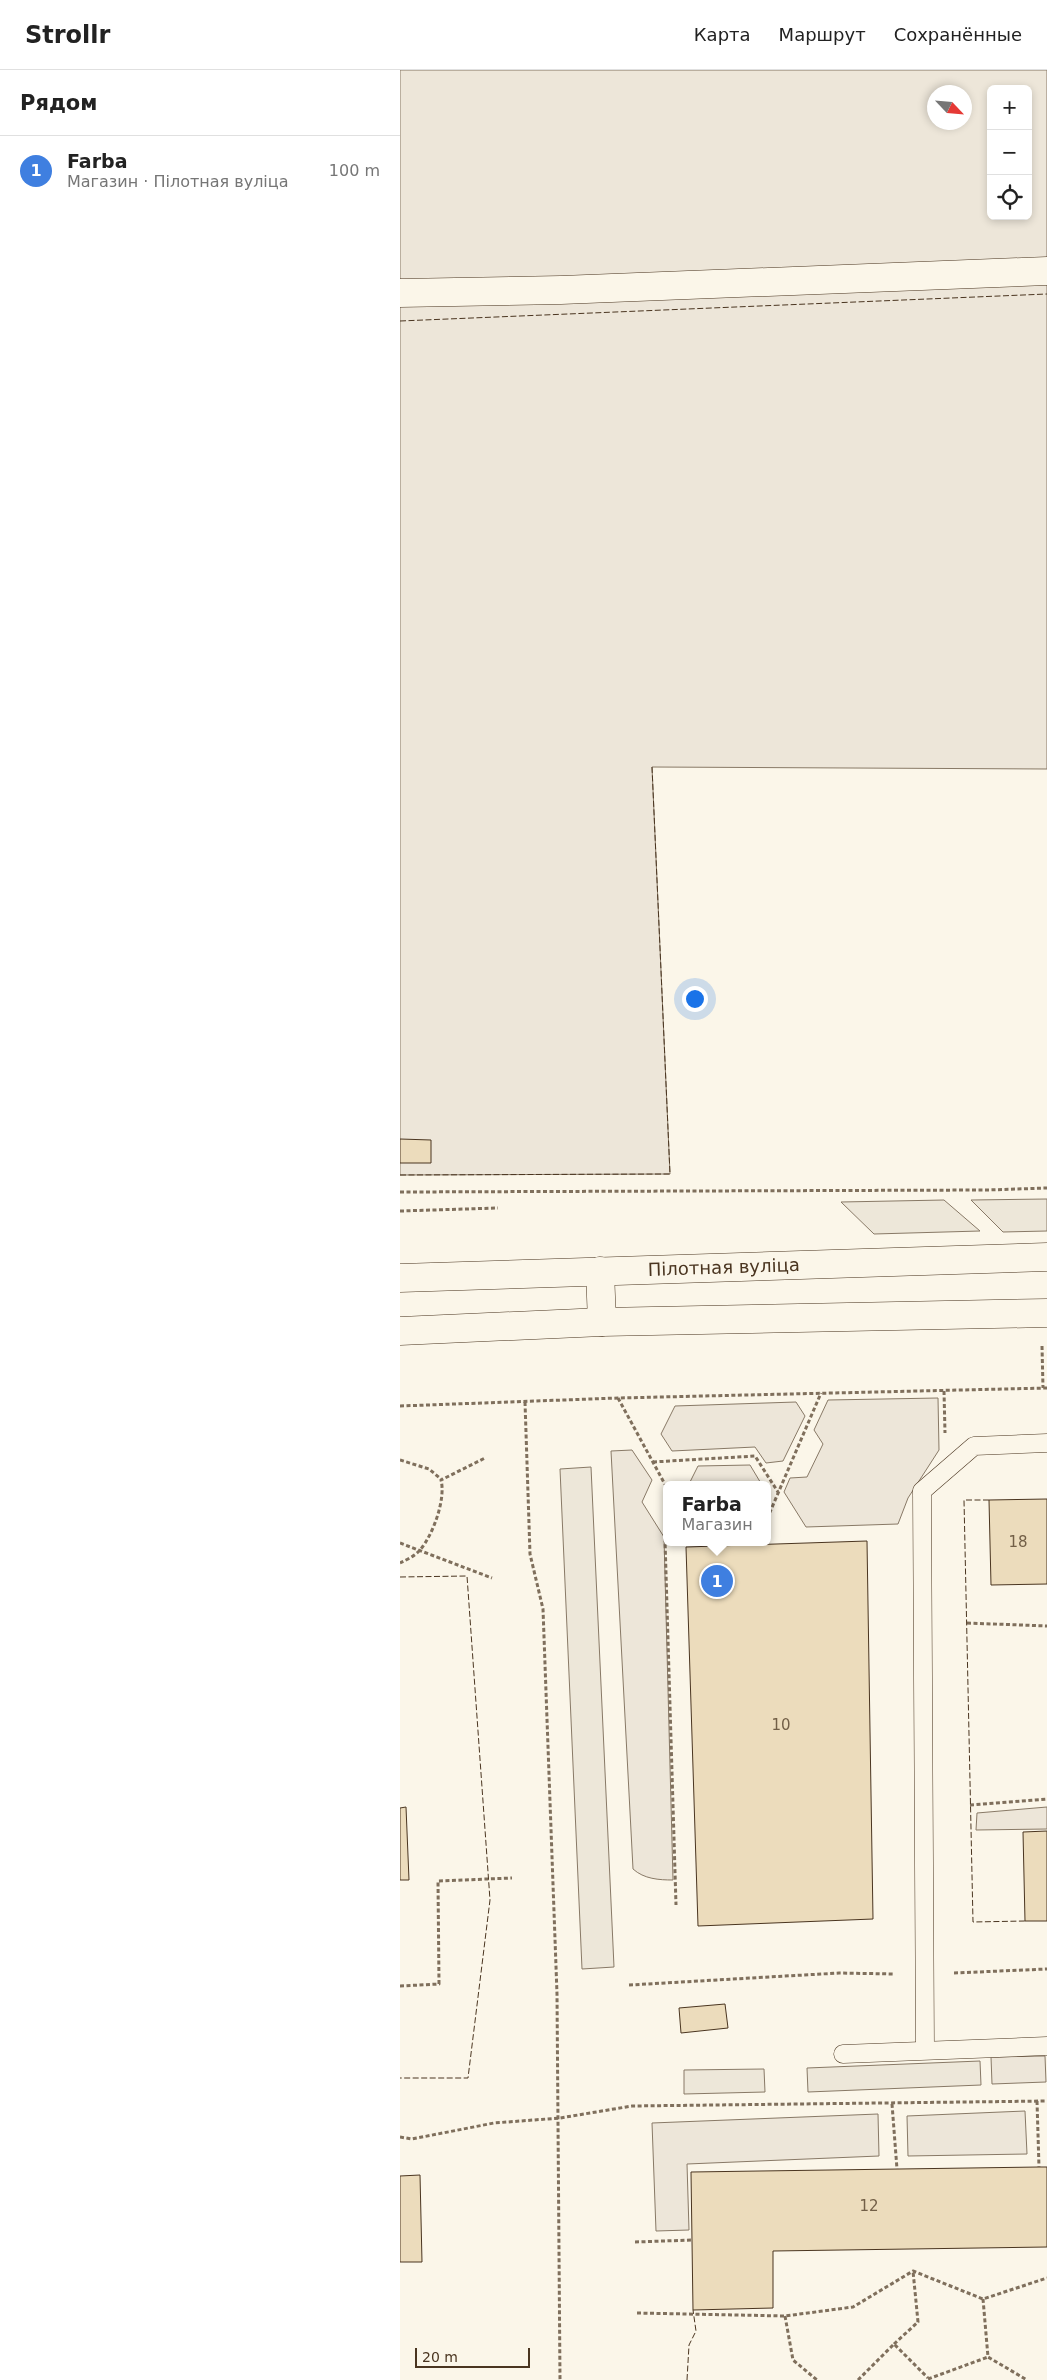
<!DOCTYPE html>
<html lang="ru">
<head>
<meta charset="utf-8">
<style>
  :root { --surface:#fff; --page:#f6f6f6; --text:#222; --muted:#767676; --line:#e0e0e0; --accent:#ea580c }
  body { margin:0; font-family:"DejaVu Sans",sans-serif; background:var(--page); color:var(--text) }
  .controls { position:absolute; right:15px; top:15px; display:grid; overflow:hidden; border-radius:8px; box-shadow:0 2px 8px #0003 }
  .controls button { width:45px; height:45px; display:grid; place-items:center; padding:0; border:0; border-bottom:1px solid var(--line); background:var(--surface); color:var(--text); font:25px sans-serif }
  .compass { position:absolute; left:527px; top:15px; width:45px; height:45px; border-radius:50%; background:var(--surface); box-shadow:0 2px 8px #0003; rotate:116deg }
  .scale { position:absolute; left:15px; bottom:12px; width:115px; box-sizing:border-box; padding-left:5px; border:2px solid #4a3520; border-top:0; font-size:14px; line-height:18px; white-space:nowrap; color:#4a3520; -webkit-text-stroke:4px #fbf6e9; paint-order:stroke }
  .you { position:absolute; left:294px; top:928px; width:18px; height:18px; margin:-12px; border:4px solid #fff; border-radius:50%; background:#1a73e8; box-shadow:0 0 0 8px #1a73e833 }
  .badge { display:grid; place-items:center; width:32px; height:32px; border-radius:50%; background:var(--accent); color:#fff; font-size:16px; font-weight:700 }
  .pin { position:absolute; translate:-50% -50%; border:2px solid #fff; box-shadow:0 1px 5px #0006 }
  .popup { position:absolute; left:263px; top:1411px; width:108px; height:65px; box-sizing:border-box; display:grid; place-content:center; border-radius:8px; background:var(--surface); filter:drop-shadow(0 1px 4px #0005); font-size:16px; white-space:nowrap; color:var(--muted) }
  .popup b { font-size:19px; color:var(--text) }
  .popup::after { content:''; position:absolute; left:50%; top:100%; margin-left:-10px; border:10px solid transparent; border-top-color:var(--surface) }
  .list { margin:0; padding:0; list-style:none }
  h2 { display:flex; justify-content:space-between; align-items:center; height:65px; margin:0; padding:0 20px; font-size:21px }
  h2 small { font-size:16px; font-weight:400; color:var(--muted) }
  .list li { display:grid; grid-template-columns:32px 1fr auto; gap:15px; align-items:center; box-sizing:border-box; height:70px; padding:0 20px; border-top:1px solid var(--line) }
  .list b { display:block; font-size:19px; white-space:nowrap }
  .list p { margin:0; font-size:16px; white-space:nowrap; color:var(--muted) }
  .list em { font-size:16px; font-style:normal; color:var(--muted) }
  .icon { flex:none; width:28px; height:28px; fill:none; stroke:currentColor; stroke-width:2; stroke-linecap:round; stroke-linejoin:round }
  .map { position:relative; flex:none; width:647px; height:2310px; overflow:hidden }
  header { display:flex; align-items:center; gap:30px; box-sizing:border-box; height:70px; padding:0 25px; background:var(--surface); border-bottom:1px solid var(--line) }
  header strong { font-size:24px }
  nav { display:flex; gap:28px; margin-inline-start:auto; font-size:18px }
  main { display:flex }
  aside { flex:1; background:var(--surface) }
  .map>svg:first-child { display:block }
  .green { fill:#ede6d9; stroke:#887966; fill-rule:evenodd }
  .parking { fill:#ede7d9; stroke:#887966 }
  .building { fill:#ecdcbc; stroke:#4a3520 }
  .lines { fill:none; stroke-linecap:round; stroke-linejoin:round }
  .service-casing { stroke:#4a3520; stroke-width:19 }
  .minor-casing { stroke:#4a3520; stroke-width:29 }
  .path { stroke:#7f6f5c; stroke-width:3; stroke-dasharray:4 2.5; stroke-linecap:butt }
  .service { stroke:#fbf6e9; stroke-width:18 }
  .minor { stroke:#fbf6e9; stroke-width:28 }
  .fence { stroke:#4a3520; stroke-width:1; stroke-dasharray:6 2.5; stroke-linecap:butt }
  .labels { text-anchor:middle; stroke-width:4; stroke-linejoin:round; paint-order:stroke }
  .number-label { font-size:15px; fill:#725f47 }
  .street-label { font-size:18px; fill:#4a3520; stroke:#fbf6e9 }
</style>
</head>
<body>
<header>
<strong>Strollr</strong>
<nav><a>Карта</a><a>Маршрут</a><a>Сохранённые</a></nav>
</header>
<main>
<aside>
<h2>Рядом<small></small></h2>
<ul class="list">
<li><span class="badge" style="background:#3f7fe0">1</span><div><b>Farba</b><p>Магазин · Пілотная вуліца</p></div><em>100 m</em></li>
</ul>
</aside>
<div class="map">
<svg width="647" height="2310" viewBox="0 0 647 2310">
  <rect width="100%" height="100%" fill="#fbf6e9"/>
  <g class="green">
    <path d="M0 0H647V699L252 697 270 1104 0 1105ZM591 19H628V146H591ZM534 22H564V52H534Z"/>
    <path d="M538 1328 539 1380 508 1428 498 1454 406 1457 384 1422 390 1408 407 1407 423 1374 414 1360 428 1330Z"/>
    <path d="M396 1332 405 1346 383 1391 366 1393 355 1377 272 1381 261 1364 275 1336Z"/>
    <path d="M232 1380 252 1410 242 1432 264 1467 273 1810C259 1810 244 1809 233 1799L211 1381Z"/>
    <path d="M350 1395 362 1415 289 1414 298 1396Z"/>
    <path d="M647 1737V1759L576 1760 577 1743Z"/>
    <path d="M645 1986 646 2012 592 2014 591 1987Z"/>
    <path d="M625 2041 627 2084 508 2086 507 2046Z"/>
    <path d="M478 2044 479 2086 287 2094 289 2160 256 2161 252 2053Z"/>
  </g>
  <g class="parking">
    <path d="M647 1129V1161L603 1162 571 1130Z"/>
    <path d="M544 1130 580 1161 474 1164 441 1132Z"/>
    <path d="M191 1397 214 1897 182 1899 160 1399Z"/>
    <path d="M580 1991 581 2015 408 2022 407 1998Z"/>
    <path d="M364 1999 365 2022 284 2024V2000Z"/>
  </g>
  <g class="building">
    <path d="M0 1069 31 1070V1093H0Z"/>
    <path d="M647 1429V1514L591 1515 589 1430Z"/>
    <path d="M467 1471 473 1849 298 1856 286 1477Z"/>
    <path d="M6 1737 9 1810H0V1738Z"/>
    <path d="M647 1761V1851H625L623 1762Z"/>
    <path d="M325 1934 328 1958 281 1963 279 1938Z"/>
    <path d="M639 2097H647V2177L373 2181V2238L293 2240 291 2102Z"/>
    <path d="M20 2105 22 2192H0V2106Z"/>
  </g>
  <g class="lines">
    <defs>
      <g id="service">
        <path d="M525 1980 522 1421 574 1376 647 1373"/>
        <path d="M443 1984 647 1976"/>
      </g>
      <g id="minor">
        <path d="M0 223 161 220 647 201"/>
        <path d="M200 1201 202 1252"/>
        <path id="s1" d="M0 1208 647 1187"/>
        <path d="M0 1261 202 1252 647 1243"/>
      </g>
    </defs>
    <use href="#service" class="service-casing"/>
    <use href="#minor" class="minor-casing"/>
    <g class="path">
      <path d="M0 1122 587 1120 647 1118"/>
      <path d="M0 1141 98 1138"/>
      <path d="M642 1276 643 1318"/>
      <path d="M544 1321 545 1363"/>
      <path d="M218 1328 267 1418"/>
      <path d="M125 1332 130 1484 143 1539 157 1924 160 2310"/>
      <path d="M0 1336 218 1328 647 1318"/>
      <path d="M0 1390 29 1399 41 1409"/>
      <path d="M253 1392 355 1386 378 1422"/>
      <path d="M367 1449 421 1323"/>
      <path d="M267 1469 265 1470 276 1835"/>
      <path d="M0 1473 92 1508"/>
      <path d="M0 1493C6 1490 15 1486 20 1480 33 1465 46 1429 41 1410L85 1388"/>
      <path d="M567 1553 647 1556"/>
      <path d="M570 1735 647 1729"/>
      <path d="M554 1903 647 1899"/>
      <path d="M229 1915 439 1903 495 1904"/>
      <path d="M0 1916 39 1914 38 1811 112 1808"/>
      <path d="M637 2031 639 2097"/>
      <path d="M492 2034 497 2099"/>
      <path d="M0 2067 12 2069 94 2053 160 2048 232 2036 647 2031"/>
      <path d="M235 2172 292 2170"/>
      <path d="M583 2229 588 2287 627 2310"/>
      <path d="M237 2243 385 2246 453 2237 513 2201 583 2229 647 2208"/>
      <path d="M385 2246 393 2290 417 2310"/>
      <path d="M494 2274 518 2252 513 2201"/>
      <path d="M528 2309 588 2287"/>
      <path d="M458 2310 494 2274 528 2308"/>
    </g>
    <use href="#service" class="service"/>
    <use href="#minor" class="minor"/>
    <g class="fence">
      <path d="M0 251 647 224"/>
      <path d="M0 1105 270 1104 252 697"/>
      <path d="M589 1430H564L573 1852 625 1851"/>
      <path d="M0 1507 67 1506 90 1830 68 2008H0"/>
      <path d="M287 2310 289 2275 296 2261 293 2240"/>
    </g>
  </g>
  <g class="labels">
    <g class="number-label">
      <text x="618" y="1477">18</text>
      <text x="381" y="1660">10</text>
      <text x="469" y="2141">12</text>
    </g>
    <g class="street-label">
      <text dy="6" stroke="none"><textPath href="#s1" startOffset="324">Пілотная вуліца</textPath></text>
    </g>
  </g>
</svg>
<div class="controls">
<button>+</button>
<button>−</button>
<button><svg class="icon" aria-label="locate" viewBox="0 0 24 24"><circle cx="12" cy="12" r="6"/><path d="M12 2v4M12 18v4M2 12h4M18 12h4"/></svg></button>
</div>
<svg class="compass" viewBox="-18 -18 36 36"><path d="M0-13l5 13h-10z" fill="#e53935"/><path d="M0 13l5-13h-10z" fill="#767676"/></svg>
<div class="scale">20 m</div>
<div class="you"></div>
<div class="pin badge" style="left:317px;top:1511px;background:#3f7fe0">1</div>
<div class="popup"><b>Farba</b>Магазин</div>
</div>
</main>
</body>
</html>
